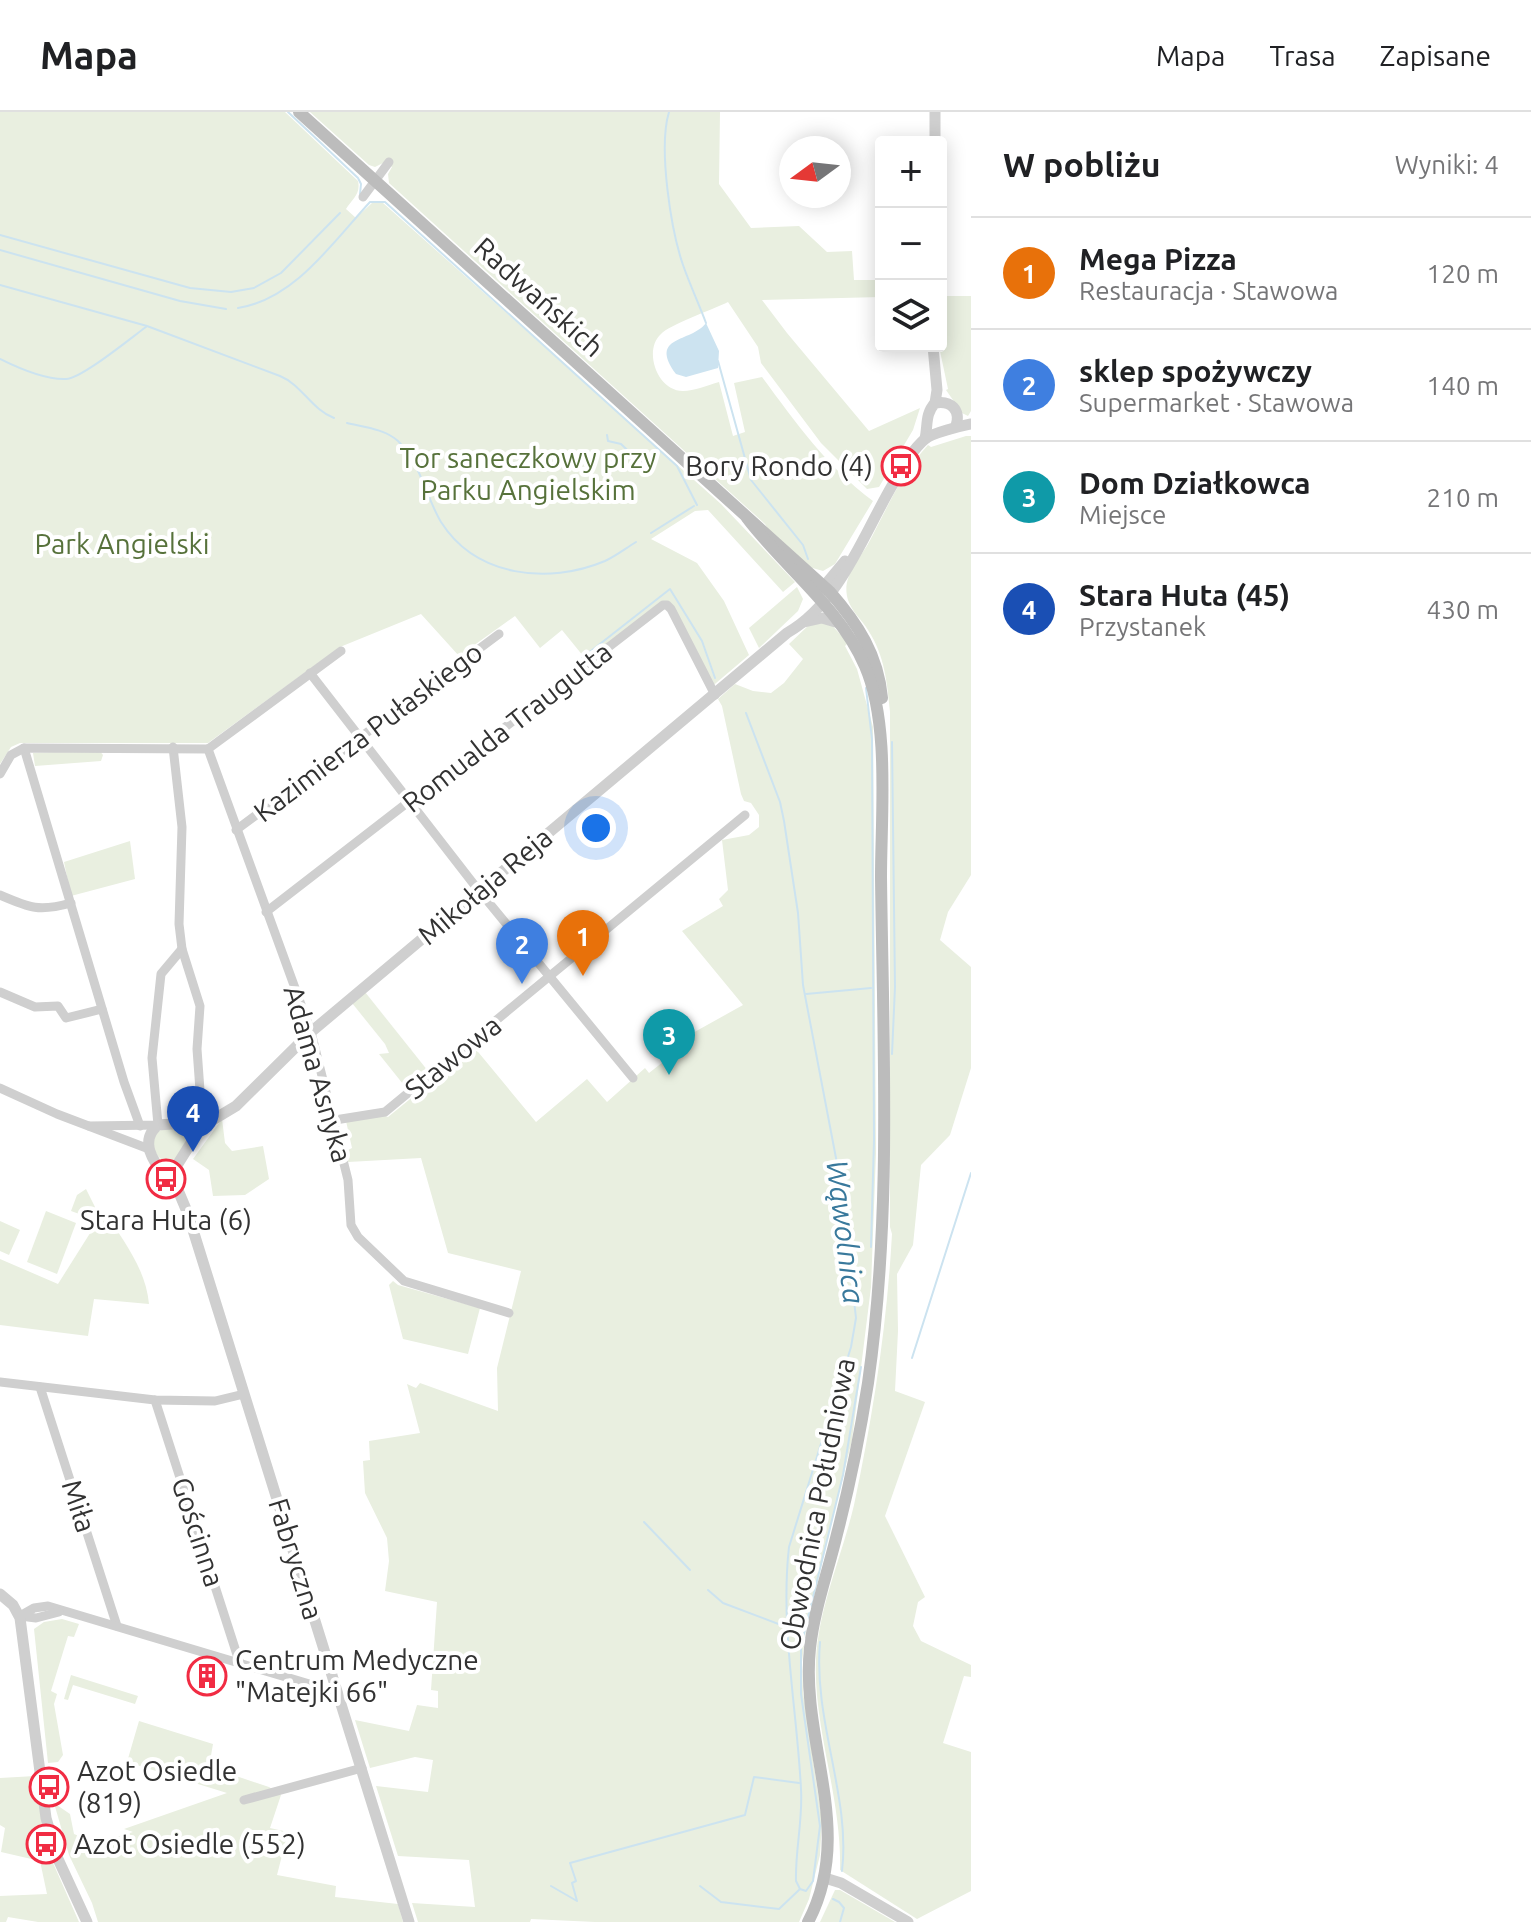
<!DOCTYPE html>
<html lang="pl">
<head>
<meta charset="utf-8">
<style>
  :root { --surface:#fff; --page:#f6f6f6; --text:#202124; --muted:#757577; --line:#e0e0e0; --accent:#f12c43 }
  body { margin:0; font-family:Ubuntu,sans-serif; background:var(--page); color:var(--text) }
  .controls { position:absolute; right:24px; top:24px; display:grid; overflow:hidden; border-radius:8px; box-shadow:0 4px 20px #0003 }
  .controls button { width:72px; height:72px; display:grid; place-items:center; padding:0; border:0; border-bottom:2px solid var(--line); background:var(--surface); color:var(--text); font:40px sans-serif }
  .compass { position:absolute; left:779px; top:24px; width:72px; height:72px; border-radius:50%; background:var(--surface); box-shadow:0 4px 20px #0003; rotate:255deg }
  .you { position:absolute; left:596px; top:716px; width:28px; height:28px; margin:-20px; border:6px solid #fff; border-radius:50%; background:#1a73e8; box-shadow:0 0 0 12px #1a73e833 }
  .badge { display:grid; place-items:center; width:52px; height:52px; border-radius:50%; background:var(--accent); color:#fff; font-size:26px; font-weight:700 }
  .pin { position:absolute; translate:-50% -66px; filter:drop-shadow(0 2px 4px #0008) }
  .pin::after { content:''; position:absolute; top:42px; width:28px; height:24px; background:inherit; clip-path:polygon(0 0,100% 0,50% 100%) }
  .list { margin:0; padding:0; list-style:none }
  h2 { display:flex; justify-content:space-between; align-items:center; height:104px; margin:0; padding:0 32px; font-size:34px }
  h2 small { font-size:26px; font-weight:400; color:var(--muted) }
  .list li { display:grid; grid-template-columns:52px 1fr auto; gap:24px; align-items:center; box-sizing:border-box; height:112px; padding:0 32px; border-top:2px solid var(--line) }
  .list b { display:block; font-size:30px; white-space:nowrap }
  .list p { margin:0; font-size:26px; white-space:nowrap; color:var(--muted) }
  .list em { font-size:26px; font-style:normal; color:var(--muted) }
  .icon { flex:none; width:44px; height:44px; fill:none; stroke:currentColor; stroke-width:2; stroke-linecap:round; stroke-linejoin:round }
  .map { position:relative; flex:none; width:971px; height:1810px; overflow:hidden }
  header { display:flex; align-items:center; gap:48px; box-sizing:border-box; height:112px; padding:0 40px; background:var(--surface); border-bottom:2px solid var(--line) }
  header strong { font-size:38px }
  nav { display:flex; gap:44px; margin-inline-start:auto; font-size:28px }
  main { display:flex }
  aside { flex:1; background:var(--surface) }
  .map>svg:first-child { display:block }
  .green { fill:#e9efe0 }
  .water { fill:#cce3f0 }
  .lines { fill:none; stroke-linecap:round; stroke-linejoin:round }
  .stream { stroke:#cce3f0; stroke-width:2 }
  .minor { stroke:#cfcfcf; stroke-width:9 }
  .tertiary { stroke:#cfcfcf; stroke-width:11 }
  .secondary { stroke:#bcbcbc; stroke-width:12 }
  .labels { text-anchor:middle; stroke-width:8; stroke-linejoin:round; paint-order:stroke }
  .street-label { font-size:28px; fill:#323232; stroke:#fff }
  .park-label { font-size:28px; fill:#57723b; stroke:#fff }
  .poi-label { font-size:28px; fill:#323232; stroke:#fff; text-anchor:start }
  .water-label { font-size:30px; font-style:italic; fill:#39799c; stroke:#fff }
</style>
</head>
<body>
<header>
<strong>Mapa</strong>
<nav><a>Mapa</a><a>Trasa</a><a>Zapisane</a></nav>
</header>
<main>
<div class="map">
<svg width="971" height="1810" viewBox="0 0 971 1810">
  <rect width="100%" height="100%" fill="#fff"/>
  <g class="green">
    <path d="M0 0H285L358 69C361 82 352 87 346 97L356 106 373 90 383 91 721 392 795 470 783 480 708 398 695 399 651 427 697 451 724 489 749 543 709 577 670 501 664 495 588 550 562 518 540 536 515 504 459 544 421 502 340 535 208 631H20L11 635 0 652Z"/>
    <path d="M310 0H720L719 72 751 116 799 114 827 140 852 139 854 168H881V185L762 188 787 221 869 319 920 296 913 318 879 375 867 377 821 331 761 251 758 235 728 190C714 197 669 213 661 222 643 238 657 279 683 279 694 279 708 273 719 270L733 324 745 320 734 271 762 265C796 311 827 355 873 389L835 452 823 459 809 455 768 417 765 412 389 71 388 62 392 55 385 50 375 55 369 53Z"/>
    <path d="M944 184H971V299L968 304 962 301 946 278 948 277 940 239 943 238Z"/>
    <path d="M966 324H971V763L948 800 940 828 971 855V956L950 1023 921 1053 913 1133 897 1162 898 1219 895 1279 925 1290 885 1404 925 1485 918 1490 913 1514 921 1529 971 1553V1565L964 1564 943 1631 971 1640V1779L917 1807 840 1758C842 1686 813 1616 816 1547 819 1494 842 1444 854 1393 873 1304 887 1213 892 1122L890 1115V600C887 571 885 544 868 518 862 508 852 500 848 488 841 466 858 449 868 432 887 397 900 363 928 333L931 335Z"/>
    <path d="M797 475 803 487 798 499 759 536 749 516Z"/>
    <path d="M811 511H830L848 531 845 534 857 557 873 615 876 1041 871 1175 852 1328 806 1517 802 1550 803 1580 822 1708 820 1743 809 1787 799 1810H595L531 1807 530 1810H418L412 1791 475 1795 469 1748 398 1744 376 1674 428 1680 433 1648 415 1645 370 1656 355 1608 409 1619 417 1593 438 1596V1579L431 1578 437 1490 385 1479 389 1449 387 1426 365 1381 363 1349 370 1348 369 1329 420 1321 407 1272 416 1276 420 1271 498 1299 497 1256 521 1159 448 1141 421 1046 348 1050 346 1039 352 1036 346 1009 383 1003 388 1005 474 935 536 1010 587 967 607 990 645 956 649 961 677 939 673 933 682 927 743 893 682 819 723 794 719 787 728 778 722 728 749 723 759 715V703L751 691 744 689 741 682 722 594 718 587 735 572 753 579 771 581 784 571 803 547 789 532Z"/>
    <path d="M99 638 103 643 101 649 35 654 33 641Z"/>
    <path d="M130 729 135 767 71 784 64 750Z"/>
    <path d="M365 880 428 959 407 977 379 942 389 941 385 932 352 891Z"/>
    <path d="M222 1007 225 1031 232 1039 263 1034 269 1067 245 1083 213 1084 209 1058 193 1047Z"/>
    <path d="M179 1016 184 1020 186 1029C183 1034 180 1042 176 1046 160 1060 145 1028 159 1019 164 1016 174 1017 179 1016Z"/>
    <path d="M86 1077 97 1099 93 1107 71 1099 77 1083Z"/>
    <path d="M46 1099 76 1111 57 1162 27 1150Z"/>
    <path d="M104 1099C123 1128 146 1157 149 1192L94 1187 88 1224 0 1213V1147L58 1172Z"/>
    <path d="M0 1109 20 1118 9 1143 0 1139Z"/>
    <path d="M393 1169 398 1173 480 1196 468 1242 403 1227 389 1173Z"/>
    <path d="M62 1507 79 1512 74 1525 68 1524 51 1579 57 1582 54 1592 63 1643 58 1650 48 1651 34 1517 44 1510Z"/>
    <path d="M71 1563 138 1584 135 1592 73 1573 68 1588 64 1587Z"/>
    <path d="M139 1609 213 1632 209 1655 269 1675 281 1683 270 1716 288 1720 277 1763 336 1774 335 1785 398 1792 403 1810H98L92 1791 69 1743 54 1691 70 1702 74 1722 96 1731 133 1720 124 1717 227 1681 127 1650Z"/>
    <path d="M35 1664 46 1735 79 1810H38L8 1805 6 1810H0V1784L47 1782 40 1749 1 1740 5 1716 0 1713V1666Z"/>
    <path d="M835 1778H840L895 1810H820Z"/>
  </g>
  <path class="water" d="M706 211 719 239 718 256 686 265 676 262C648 223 691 231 706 211Z"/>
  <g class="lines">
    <g class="stream">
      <path d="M288 0 358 66 361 72 360 82"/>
      <path d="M669 0C658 36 671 118 683 153 690 173 699 192 706 211"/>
      <path d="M0 123 190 176 231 180 254 176 281 161 340 101"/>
      <path d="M0 138 180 189 226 197"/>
      <path d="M0 173 147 214 280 264C302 273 311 297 334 306"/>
      <path d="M238 196C295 187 333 130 370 90H385L677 354 697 393"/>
      <path d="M0 247C18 256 46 268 66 267 81 267 132 225 146 215"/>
      <path d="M718 249 751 368 803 433 808 447"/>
      <path d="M347 311C364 315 385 317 398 329 420 350 426 385 441 410 476 465 548 473 605 449 616 444 626 436 636 430"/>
      <path d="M607 323 608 329 621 332 645 355"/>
      <path d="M651 421 694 394"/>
      <path d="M582 546 670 477 702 529 715 566"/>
      <path d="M866 576 872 627 874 1028 871 1135"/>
      <path d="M746 601 780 690 784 709 798 801 803 873 836 1046 846 1118 856 1206 851 1235 789 1435C780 1515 797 1597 801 1677 803 1708 795 1739 796 1769L800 1777 806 1779 813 1769 820 1714 801 1582V1534L843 1363 861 1255"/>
      <path d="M892 630 895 875 892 942"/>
      <path d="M806 882 871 876"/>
      <path d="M912 1246 971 1061"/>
      <path d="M644 1410 690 1458"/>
      <path d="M708 1478 723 1491 789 1516"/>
      <path d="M820 1530C813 1609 851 1685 842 1759"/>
      <path d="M551 1774 577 1789 572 1771 576 1769 570 1751 745 1703 754 1665 799 1671"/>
      <path d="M700 1774 721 1790 779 1797 800 1777"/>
      <path d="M833 1787 839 1790 844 1796 840 1810"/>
    </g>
    <g class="minor">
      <path d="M363 85 389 50"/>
      <path d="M310 561 476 775 633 966"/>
      <path d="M173 635 182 715 179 812 182 837 200 894 197 937 202 1006"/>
      <path d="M24 636 124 970 140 1014"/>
      <path d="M208 637 311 920 348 1068 351 1113 358 1125 404 1169 509 1201"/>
      <path d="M208 637 341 539"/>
      <path d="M0 662 11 643 24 636 208 637"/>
      <path d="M236 718 499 522"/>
      <path d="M0 783C30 796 39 800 71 791"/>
      <path d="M266 800 663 493H667L671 497 715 583"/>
      <path d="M0 880 35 895 58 894 66 906 102 897"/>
      <path d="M0 976 57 1002 149 1037"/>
      <path d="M335 1008 385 1000 745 703"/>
      <path d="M89 1014 158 1013 152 946 161 862 182 837"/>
      <path d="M0 1270 155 1288 215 1289 244 1282"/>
      <path d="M40 1275 117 1514"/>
      <path d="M155 1288 240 1552"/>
      <path d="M20 1504 34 1496 48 1494 326 1577 337 1578"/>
      <path d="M20 1504 36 1506 59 1500"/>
      <path d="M244 1688 362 1656"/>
    </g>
    <g class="tertiary">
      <path d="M935 0V30"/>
      <path d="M933 234 937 278 935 291"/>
      <path d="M925 327C928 313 925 302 935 291 951 288 961 298 956 314"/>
      <path d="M820 479 845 449"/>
      <path d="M804 510 822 506 839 511"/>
      <path d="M172 1075C160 1057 135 1032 158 1013L187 1011 215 1002"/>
      <path d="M0 1482 13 1493 20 1506 46 1706 58 1747 87 1810"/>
      <path d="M825 1766 841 1771 908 1810"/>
      <path d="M409 1810 188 1102 175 1071 174 1058 201 1015 236 994 311 920 787 521C840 491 864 421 893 372 901 357 912 338 925 327 932 321 961 314 971 312"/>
    </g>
    <g class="secondary">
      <path d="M299 0 830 480C858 512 878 543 882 586"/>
      <path d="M747 406C784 455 840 496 865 554 890 611 881 703 881 765 883 933 892 1104 868 1271 860 1322 850 1372 837 1422 828 1460 814 1498 810 1536 800 1630 856 1719 808 1810"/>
    </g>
  </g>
  <defs>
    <symbol id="bus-ring" viewBox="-11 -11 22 22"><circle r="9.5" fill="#fff" stroke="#f12c43" stroke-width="1.5"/><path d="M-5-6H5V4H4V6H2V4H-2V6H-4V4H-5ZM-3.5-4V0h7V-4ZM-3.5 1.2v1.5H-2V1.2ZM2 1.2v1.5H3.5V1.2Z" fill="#f12c43"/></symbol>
    <symbol id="building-ring" viewBox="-11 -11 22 22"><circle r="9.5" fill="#fff" stroke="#f12c43" stroke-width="1.5"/><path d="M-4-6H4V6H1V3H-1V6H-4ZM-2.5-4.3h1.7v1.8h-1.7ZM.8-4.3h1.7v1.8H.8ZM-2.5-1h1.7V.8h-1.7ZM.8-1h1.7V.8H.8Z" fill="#f12c43"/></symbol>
  </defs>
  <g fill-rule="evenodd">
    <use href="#bus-ring" x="879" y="332" width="44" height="44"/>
    <use href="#bus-ring" x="144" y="1045" width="44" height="44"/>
    <use href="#building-ring" x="185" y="1542" width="44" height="44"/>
    <use href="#bus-ring" x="27" y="1653" width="44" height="44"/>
    <use href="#bus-ring" x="24" y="1710" width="44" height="44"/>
  </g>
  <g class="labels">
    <g class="street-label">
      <text transform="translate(539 185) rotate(42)" y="10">Radwańskich</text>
      <text transform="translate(507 615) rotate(-38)" y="10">Romualda Traugutta</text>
      <text transform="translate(368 620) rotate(-37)" y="10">Kazimierza Pułaskiego</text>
      <text transform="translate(485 774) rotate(-40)" y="10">Mikołaja Reja</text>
      <text transform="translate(453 945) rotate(-39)" y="10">Stawowa</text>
      <text transform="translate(318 962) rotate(74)" y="10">Adama Asnyka</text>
      <text transform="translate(817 1392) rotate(-79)" y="10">Obwodnica Południowa</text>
      <text transform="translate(79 1394) rotate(72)" y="10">Miła</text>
      <text transform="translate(198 1420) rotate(72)" y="10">Gościnna</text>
      <text transform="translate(296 1447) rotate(73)" y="10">Fabryczna</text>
    </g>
    <g class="park-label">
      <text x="528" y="356">Tor saneczkowy przy<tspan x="528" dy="32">Parku Angielskim</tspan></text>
      <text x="122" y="442">Park Angielski</text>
    </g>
    <g class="poi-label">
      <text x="873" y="364" text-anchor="end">Bory Rondo (4)</text>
      <text x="166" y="1118" text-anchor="middle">Stara Huta (6)</text>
      <text x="235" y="1558">Centrum Medyczne<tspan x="235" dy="32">"Matejki 66"</tspan></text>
      <text x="77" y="1669">Azot Osiedle<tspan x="77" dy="32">(819)</tspan></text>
      <text x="74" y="1742">Azot Osiedle (552)</text>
    </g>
    <g class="water-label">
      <text transform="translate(845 1120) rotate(83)" y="10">Wąwolnica</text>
    </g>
  </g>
</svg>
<div class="controls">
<button>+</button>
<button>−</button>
<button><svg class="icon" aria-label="layers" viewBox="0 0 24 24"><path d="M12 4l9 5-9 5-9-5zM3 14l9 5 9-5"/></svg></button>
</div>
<svg class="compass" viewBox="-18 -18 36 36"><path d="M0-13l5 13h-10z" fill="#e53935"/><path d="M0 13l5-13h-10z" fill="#757577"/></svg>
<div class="you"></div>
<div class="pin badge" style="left:583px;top:864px;background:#e8710a">1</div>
<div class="pin badge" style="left:522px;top:872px;background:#3f7fe0">2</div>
<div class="pin badge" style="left:669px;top:963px;background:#0f9aa8">3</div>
<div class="pin badge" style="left:193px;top:1040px;background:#1a4fb4">4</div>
</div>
<aside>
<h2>W pobliżu<small>Wyniki: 4</small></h2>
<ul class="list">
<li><span class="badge" style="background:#e8710a">1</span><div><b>Mega Pizza</b><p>Restauracja · Stawowa</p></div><em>120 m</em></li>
<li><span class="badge" style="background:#3f7fe0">2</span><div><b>sklep spożywczy</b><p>Supermarket · Stawowa</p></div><em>140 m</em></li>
<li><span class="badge" style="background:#0f9aa8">3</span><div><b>Dom Działkowca</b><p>Miejsce</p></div><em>210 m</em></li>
<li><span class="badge" style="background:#1a4fb4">4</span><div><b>Stara Huta (45)</b><p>Przystanek</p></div><em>430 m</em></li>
</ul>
</aside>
</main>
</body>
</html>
